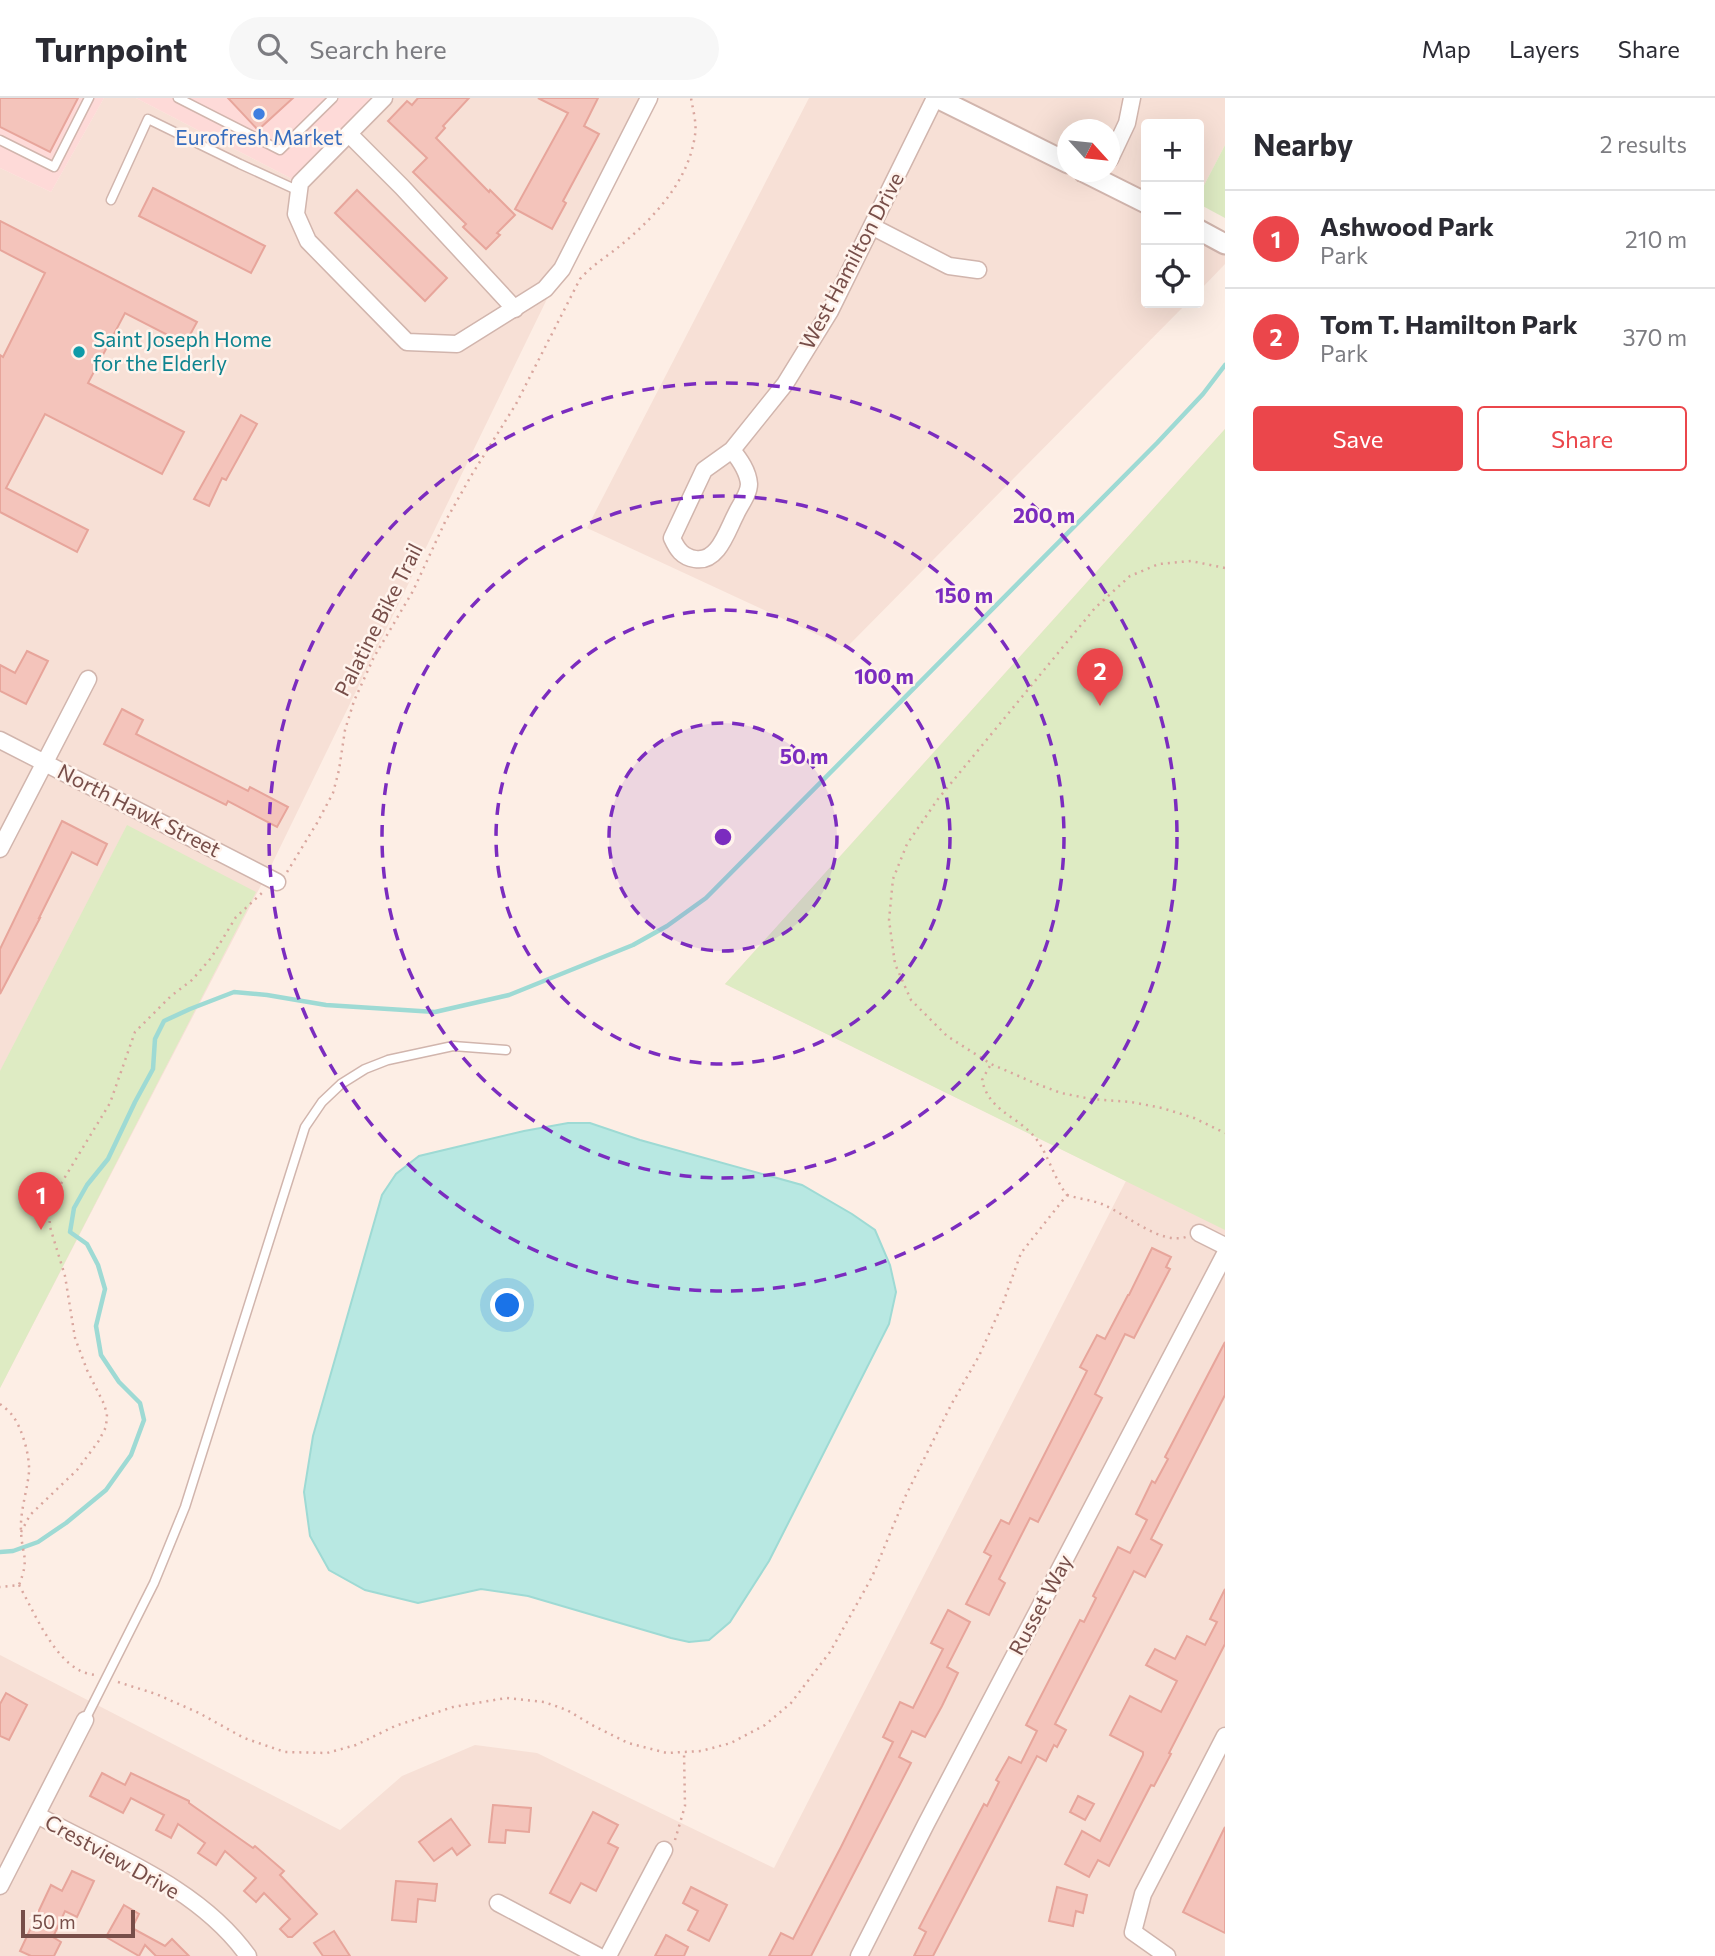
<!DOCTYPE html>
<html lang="en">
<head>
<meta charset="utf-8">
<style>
  :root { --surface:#fff; --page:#f7f7f7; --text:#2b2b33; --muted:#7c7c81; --line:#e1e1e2; --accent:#eb464b }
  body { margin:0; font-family:Commissioner,sans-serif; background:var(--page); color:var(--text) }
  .controls { position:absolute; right:21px; top:21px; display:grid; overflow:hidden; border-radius:7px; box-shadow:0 7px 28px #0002 }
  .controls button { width:63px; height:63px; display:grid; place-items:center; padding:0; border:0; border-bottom:2px solid var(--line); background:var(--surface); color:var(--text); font:35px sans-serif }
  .compass { position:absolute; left:1057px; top:21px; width:63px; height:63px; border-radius:50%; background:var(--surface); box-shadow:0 7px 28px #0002; rotate:117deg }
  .scale { position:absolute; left:21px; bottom:18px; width:114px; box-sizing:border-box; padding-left:7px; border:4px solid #774e49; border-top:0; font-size:19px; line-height:24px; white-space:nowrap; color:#774e49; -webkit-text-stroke:5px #fff3ec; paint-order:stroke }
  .you { position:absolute; left:508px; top:1208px; width:24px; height:24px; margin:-18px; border:5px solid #fff; border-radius:50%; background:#1a73e8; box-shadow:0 0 0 10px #1a73e833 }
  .badge { display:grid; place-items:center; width:46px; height:46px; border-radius:50%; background:var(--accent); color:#fff; font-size:23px; font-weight:700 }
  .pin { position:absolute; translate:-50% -58px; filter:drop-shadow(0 2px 4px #0008) }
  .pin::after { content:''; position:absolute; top:37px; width:24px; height:21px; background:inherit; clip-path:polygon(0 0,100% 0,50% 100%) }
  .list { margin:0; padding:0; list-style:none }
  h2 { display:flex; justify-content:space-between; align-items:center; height:91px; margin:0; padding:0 28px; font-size:30px }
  h2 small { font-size:23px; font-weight:400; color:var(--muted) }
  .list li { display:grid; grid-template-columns:46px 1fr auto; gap:21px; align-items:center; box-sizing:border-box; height:98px; padding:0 28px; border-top:2px solid var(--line) }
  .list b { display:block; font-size:26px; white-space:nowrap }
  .list p { margin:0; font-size:23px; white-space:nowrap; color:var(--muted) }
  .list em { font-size:23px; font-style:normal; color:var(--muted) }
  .actions { display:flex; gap:14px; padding:21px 28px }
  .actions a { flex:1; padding:16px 0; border:2px solid var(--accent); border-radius:7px; text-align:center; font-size:24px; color:var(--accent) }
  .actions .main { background:var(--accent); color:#fff }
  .icon { flex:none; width:38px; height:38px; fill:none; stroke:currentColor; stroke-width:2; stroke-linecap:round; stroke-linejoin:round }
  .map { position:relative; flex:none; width:1225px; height:1858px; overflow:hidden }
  header { display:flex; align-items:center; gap:42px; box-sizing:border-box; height:98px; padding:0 35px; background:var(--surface); border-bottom:2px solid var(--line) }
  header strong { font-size:33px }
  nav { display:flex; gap:38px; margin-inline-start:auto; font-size:24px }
  .search { width:490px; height:63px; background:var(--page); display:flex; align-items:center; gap:18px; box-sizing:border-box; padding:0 24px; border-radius:38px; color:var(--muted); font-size:26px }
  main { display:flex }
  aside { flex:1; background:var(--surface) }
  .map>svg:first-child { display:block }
  .residential { fill:#f7e0d6; fill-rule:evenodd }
  .commercial { fill:#fedad8 }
  .green { fill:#deebc3 }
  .water { fill:#b8e8e2; stroke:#9edad4; stroke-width:2 }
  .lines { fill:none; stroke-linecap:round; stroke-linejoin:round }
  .stream { stroke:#9edad4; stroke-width:4.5 }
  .building { fill:#f4c4bb; stroke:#e7a59b; stroke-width:2 }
  .service-casing { stroke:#d1b5ad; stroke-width:11 }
  .minor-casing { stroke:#d1b5ad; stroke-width:19 }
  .tertiary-casing { stroke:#d1b5ad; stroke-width:23 }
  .path { stroke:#d9a69e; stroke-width:2.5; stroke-dasharray:2 5; stroke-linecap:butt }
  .service { stroke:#fff; stroke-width:8 }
  .minor { stroke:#fff; stroke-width:16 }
  .tertiary { stroke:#fff; stroke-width:19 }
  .ring { fill:none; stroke:#7b2cbf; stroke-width:3.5; stroke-dasharray:12 9 }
  .shop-dot { fill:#3f7fe0; stroke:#fff3ec; stroke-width:2.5 }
  .culture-dot { fill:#0f9aa8; stroke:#fff3ec; stroke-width:2.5 }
  .labels { text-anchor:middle; stroke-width:5; stroke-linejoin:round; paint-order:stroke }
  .shop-label { font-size:21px; fill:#366cbe; stroke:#fff3ec }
  .street-label { font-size:21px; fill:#774e49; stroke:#fff3ec }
  .culture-label { font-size:21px; fill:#0d838f; stroke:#fff3ec; text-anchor:start }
  .centre { fill:#7b2cbf; stroke:#fff3ec; stroke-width:3.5 }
  .ring-label { font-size:21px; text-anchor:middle; font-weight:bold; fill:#7b2cbf; stroke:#fff3ec; stroke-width:5; stroke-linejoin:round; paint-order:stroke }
</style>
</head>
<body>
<header>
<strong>Turnpoint</strong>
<div class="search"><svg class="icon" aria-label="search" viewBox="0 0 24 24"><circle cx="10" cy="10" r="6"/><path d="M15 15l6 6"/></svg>Search here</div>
<nav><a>Map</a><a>Layers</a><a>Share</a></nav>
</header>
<main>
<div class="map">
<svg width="1225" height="1858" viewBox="0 0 1225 1858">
  <rect width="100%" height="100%" fill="#fdeee5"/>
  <g class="residential">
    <path d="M104 0H136L300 85 384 0H649L564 166 271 768 0 1290V70L51 94Z"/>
    <path d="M809 0H1225V47L1199 97V26H1146V205H1187L846 550 587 430ZM1068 32H1110V74H1068Z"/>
    <path d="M1199 132 1225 146V166L1199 193Z"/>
    <path d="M1225 331V1858H0V1557L340 1732 402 1678 475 1647 537 1655 774 1770 1126 1083 725 886Z"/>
  </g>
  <g class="commercial">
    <path d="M0 0H104L51 94 0 70Z"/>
    <path d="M136 0H384L300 85Z"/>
  </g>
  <g class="green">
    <path d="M1225 47V120L1199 106V97Z"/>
    <path d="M1225 331V1132L725 886Z"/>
    <path d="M127 727 256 794 0 1290V973Z"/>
  </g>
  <path class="water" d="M568 1025H590L640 1042 802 1087 852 1116 875 1132 890 1167 896 1194 889 1226 769 1463 730 1524 709 1542 689 1544 671 1540 528 1498 481 1491 418 1505 365 1492 329 1472 310 1438 304 1394 313 1338 382 1097 396 1076 419 1058 524 1033Z"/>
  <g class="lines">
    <path class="stream" d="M0 1454 13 1453 38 1444 66 1425 106 1392 131 1357 144 1322 140 1305 119 1284 101 1257 96 1228 105 1191 98 1167 87 1146 70 1134 74 1110 87 1087 108 1061 135 1004 153 971 155 941 164 923 190 911 234 894 267 897 326 907 435 914 509 897 633 847 667 828 706 800 1157 345 1203 296 1225 267"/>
  </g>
  <g class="building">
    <path d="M0 0H78L50 54 0 29Z"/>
    <path d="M228 0H293L258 32Z"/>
    <path d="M418 0H469L443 28 445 30 436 40 489 94 490 92 515 117 497 135 500 137 486 151 463 129 466 126 413 74 427 60 388 23 407 3 412 7Z"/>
    <path d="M538 0H598L584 28 599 36 563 103 566 105 552 131 515 111 568 15Z"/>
    <path d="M153 90 265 148 251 175 139 118Z"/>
    <path d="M357 92 447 180 425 203 335 115Z"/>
    <path d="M0 123 197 224 185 246 125 215 88 285 184 334 162 376 45 316 6 390 88 432 77 454 0 414V257L3 259 45 175 0 152Z"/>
    <path d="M241 317 257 326 226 382 222 380 209 408 194 401Z"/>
    <path d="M27 553 48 563 26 606 0 593V567L15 575Z"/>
    <path d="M122 611 143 622 136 636 248 693 250 689 288 709 277 729 228 703 226 707 104 646Z"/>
    <path d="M62 723 107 746 97 767 72 754 39 820H40L0 896V851Z"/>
    <path d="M1152 1150 1171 1159 1166 1169 1170 1171 1134 1240 1125 1236 1095 1296 1102 1300 1038 1424 1030 1420 999 1481 1005 1485 989 1517 966 1506 991 1458 984 1454 1001 1422 1009 1426 1087 1273 1080 1269 1097 1237 1105 1241 1128 1197H1129Z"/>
    <path d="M1225 1244V1297L1151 1441 1162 1447 1145 1479 1134 1473 1055 1626 1066 1632 1057 1649 1054 1647 1046 1663 1037 1658 933 1858H914L926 1834 919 1830 984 1706 987 1708 999 1684 996 1682 1009 1659 1021 1665 1037 1633 1026 1627 1080 1522 1084 1524 1096 1500 1093 1498 1118 1449 1130 1455 1147 1422 1136 1416 1152 1383 1155 1385 1168 1361 1165 1359Z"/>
    <path d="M1225 1491V1546L1169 1655 1171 1656 1154 1688 1151 1687 1109 1768 1098 1762 1089 1779 1065 1766 1082 1733 1100 1743 1143 1657V1654L1110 1637 1130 1598 1161 1614 1177 1583 1146 1567 1155 1551 1175 1561 1187 1538 1205 1547 1217 1524 1210 1521Z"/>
    <path d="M948 1512 970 1524 947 1569 958 1575 942 1608 925 1639 912 1633 899 1659 911 1665 811 1858H769L781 1835 793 1841 841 1749 893 1644 883 1639 900 1604 913 1610 943 1551 931 1545Z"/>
    <path d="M6 1595 27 1607 9 1642 0 1638V1606Z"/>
    <path d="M102 1675 125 1687 131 1675 189 1703V1705L253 1750 255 1748 284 1773 280 1777 317 1816 292 1839H288L280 1831 290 1821 264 1795 256 1804 244 1793 256 1780 225 1753 216 1767 198 1755 205 1745 178 1726 171 1740 156 1732 164 1717 131 1700 123 1715 90 1698Z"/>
    <path d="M1078 1698 1094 1706 1085 1722 1070 1714Z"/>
    <path d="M493 1707 531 1710 529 1734 506 1732 505 1745 489 1744Z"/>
    <path d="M593 1714 618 1727 608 1745 618 1750 596 1793 581 1785 570 1805 550 1795Z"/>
    <path d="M451 1721 470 1747 457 1757 452 1750 434 1763 419 1744Z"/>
    <path d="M1225 1729V1835L1183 1814Z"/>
    <path d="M72 1773 94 1783 77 1819 65 1813 53 1839 61 1844 54 1858H31L20 1853 51 1787 62 1793Z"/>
    <path d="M396 1783 437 1786 435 1803 418 1801 416 1824 392 1822Z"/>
    <path d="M691 1789 727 1807 709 1843 688 1832 698 1813 683 1805Z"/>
    <path d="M1057 1789 1087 1797 1083 1815 1076 1813 1073 1828 1049 1823Z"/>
    <path d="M124 1807 139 1816 132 1830 165 1848 172 1841 189 1858H156L145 1847 139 1858 106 1839Z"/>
    <path d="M334 1833 350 1858H323L314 1845Z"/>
    <path d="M666 1837 688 1849 684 1858H655Z"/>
  </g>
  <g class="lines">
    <defs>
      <g id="service">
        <path d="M178 0 280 52 333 0"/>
        <path d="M0 42 54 69 89 0"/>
        <path d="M111 102 148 21 240 66 299 93"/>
        <path d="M85 1622 154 1485 185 1409 305 1029 322 1004 341 986 365 971 388 962 453 948 506 952"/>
      </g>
      <g id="minor">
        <path d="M384 0 300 85 296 116 308 143 407 244 457 246 545 191 562 171 649 0"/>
        <path d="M349 36 402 89 515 211"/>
        <path d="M1110 61 1127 25 1132 0"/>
        <path d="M873 129 949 168 978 172"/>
        <path d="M732 352C740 362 748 373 749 386 749 396 740 407 736 416 727 433 718 465 695 461 682 459 677 451 672 440L704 372 732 352 785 286 830 213 935 0"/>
        <path d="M0 642 277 784"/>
        <path d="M0 751 88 581"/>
        <path d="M1199 1135 1225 1148"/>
        <path d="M37 1717C110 1757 198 1788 248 1858"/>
        <path d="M0 1788 85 1622"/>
        <path d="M498 1805 598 1858"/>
        <path d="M608 1858 664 1752"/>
        <path d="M859 1858 926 1726 1225 1156"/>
        <path d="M1167 1858 1133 1834 1143 1796 1225 1638"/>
      </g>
      <g id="tertiary">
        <path d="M937 0 1068 65"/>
        <path d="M1084 74 1146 105"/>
        <path d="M1199 132 1225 146"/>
      </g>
    </defs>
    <use href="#service" class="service-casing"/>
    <use href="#minor" class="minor-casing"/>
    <use href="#tertiary" class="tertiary-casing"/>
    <g class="path">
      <path d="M1225 470 1191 463 1159 466 1130 478 1095 510 938 701 907 746 893 781 889 822 895 866 911 902 947 938 991 966 1037 986 1061 995 1091 1001 1131 1004 1162 1010 1194 1020 1225 1035"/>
      <path d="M287 774 317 725 333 695 339 672 345 632 354 603 374 559 413 493 445 424 471 378 516 306 580 181C592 167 608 158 621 147 655 119 689 82 695 37 697 26 693 12 691 0"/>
      <path d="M1067 1097C1079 1101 1093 1102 1104 1107 1127 1117 1161 1147 1186 1139"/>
      <path d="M0 1306C4 1309 9 1313 12 1317 22 1329 30 1358 29 1374 27 1394 20 1413 21 1433 22 1459 30 1459 19 1487L0 1489"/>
      <path d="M21 1434 30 1417 77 1372 98 1344 106 1329 107 1316 104 1306 87 1272 75 1240 65 1178 50 1129 49 1113 62 1084 110 1005 135 934 171 898 192 882 211 860 236 819 263 794"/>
      <path d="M19 1487C33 1512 52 1558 79 1572 83 1575 90 1576 95 1577"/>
      <path d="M118 1584 156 1596 199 1615 244 1640 285 1654 327 1655 356 1647 395 1628 453 1609 506 1600 544 1604 567 1612 592 1627 628 1645 667 1655 701 1653 731 1645 765 1627 791 1605 830 1554 872 1479 906 1397 951 1307 979 1258 1003 1205 1021 1155 1067 1097C1052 1078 1047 1050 1030 1034 1010 1015 989 1011 982 982L991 966"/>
      <path d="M675 1742 685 1708 684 1654"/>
    </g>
    <use href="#service" class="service"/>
    <use href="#minor" class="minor"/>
    <use href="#tertiary" class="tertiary"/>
  </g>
  <circle cx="723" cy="739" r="114" fill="#7b2cbf" fill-opacity=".12"/>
  <g class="ring">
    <circle cx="723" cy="739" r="114"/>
    <circle cx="723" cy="739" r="227"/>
    <circle cx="723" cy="739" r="341"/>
    <circle cx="723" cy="739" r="454"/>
  </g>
  <circle class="shop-dot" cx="259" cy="16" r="7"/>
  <circle class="culture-dot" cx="79" cy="254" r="7"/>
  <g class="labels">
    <g class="shop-label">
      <text x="259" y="47">Eurofresh Market</text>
    </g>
    <g class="street-label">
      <text transform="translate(852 163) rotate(-62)" y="7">West Hamilton Drive</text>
      <text transform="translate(379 522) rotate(-63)" y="7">Palatine Bike Trail</text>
      <text transform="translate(139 713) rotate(27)" y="7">North Hawk Street</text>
      <text transform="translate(1041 1507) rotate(-62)" y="7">Russet Way</text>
      <text transform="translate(112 1759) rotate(29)" y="7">Crestview Drive</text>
    </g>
    <g class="culture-label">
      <text x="93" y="249">Saint Joseph Home<tspan x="93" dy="24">for the Elderly</tspan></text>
    </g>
  </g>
  <circle cx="723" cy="739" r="10" class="centre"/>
  <g class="ring-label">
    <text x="1044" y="425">200 m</text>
    <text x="964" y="505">150 m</text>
    <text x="884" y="586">100 m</text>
    <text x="804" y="666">50 m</text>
  </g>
</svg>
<div class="controls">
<button>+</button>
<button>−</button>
<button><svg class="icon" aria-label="locate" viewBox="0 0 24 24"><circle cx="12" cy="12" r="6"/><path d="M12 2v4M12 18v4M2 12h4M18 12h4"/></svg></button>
</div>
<svg class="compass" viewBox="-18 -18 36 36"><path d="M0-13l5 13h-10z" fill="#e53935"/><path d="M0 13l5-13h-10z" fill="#7c7c81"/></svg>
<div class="scale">50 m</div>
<div class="you"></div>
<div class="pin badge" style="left:41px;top:1132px">1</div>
<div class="pin badge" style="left:1100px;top:608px">2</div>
</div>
<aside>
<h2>Nearby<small>2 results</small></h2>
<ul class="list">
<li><span class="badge">1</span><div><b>Ashwood Park</b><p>Park</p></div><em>210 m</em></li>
<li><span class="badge">2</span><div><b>Tom T. Hamilton Park</b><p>Park</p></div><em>370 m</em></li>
</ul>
<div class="actions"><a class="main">Save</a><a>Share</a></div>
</aside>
</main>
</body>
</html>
